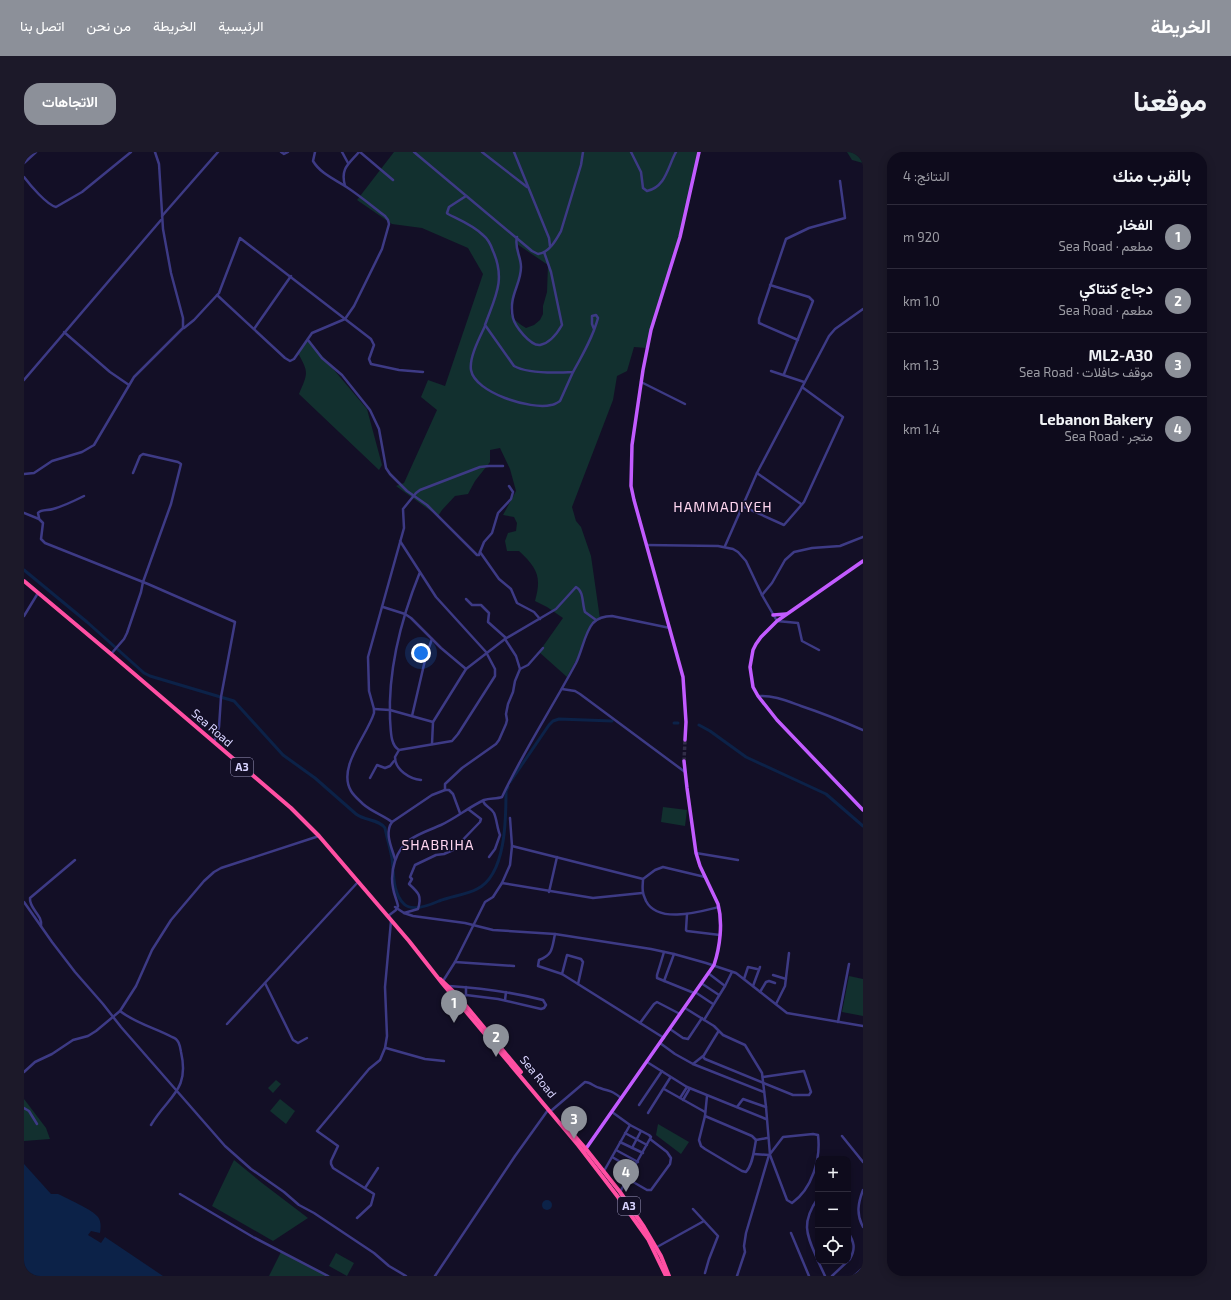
<!DOCTYPE html>
<html lang="ar">
<head>
<meta charset="utf-8">
<style>
  :root { --surface:#0e0b1c; --page:#1c1929; --text:#f1f3f6; --muted:#9b9ba3; --line:#2e2b3b; --accent:#8c9099 }
  body { margin:0; font-family:"Exo 2",Vazirmatn,sans-serif; background:var(--page); color:var(--text); direction:rtl }
  .controls { position:absolute; right:12px; bottom:12px; display:grid; overflow:hidden; border-radius:8px; box-shadow:0 2px 10px #0003 }
  .controls button { width:36px; height:36px; display:grid; place-items:center; padding:0; border:0; border-bottom:1px solid var(--line); background:var(--surface); color:var(--text); font:20px sans-serif }
  .you { position:absolute; left:397px; top:501px; width:14px; height:14px; margin:-10px; border:3px solid #fff; border-radius:50%; background:#1a73e8; box-shadow:0 0 0 6px #1a73e833 }
  .badge { display:grid; place-items:center; width:26px; height:26px; border-radius:50%; background:var(--accent); color:#fff; font-size:13px; font-weight:700 }
  .pin { position:absolute; translate:-50% -33px; filter:drop-shadow(0 1px 2px #0008) }
  .pin::after { content:''; position:absolute; top:21px; width:14px; height:12px; background:inherit; clip-path:polygon(0 0,100% 0,50% 100%) }
  .list { margin:0; padding:0; list-style:none }
  h2 { display:flex; justify-content:space-between; align-items:center; height:52px; margin:0; padding:0 16px; font-size:17px }
  h2 small { font-size:13px; font-weight:400; color:var(--muted) }
  .list li { display:grid; grid-template-columns:26px 1fr auto; gap:12px; align-items:center; box-sizing:border-box; height:64px; padding:0 16px; border-top:1px solid var(--line) }
  .list b { display:block; font-size:15px; white-space:nowrap }
  .list p { margin:0; font-size:13px; white-space:nowrap; color:var(--muted) }
  .list em { font-size:13px; font-style:normal; color:var(--muted) }
  .icon { flex:none; width:22px; height:22px; fill:none; stroke:currentColor; stroke-width:2; stroke-linecap:round; stroke-linejoin:round }
  .map { position:relative; flex:none; width:839px; height:1124px; overflow:hidden; direction:ltr; border-radius:16px }
  header { display:flex; align-items:center; gap:24px; box-sizing:border-box; height:56px; padding:0 20px; background:var(--accent); color:#fff }
  header strong { font-size:19px }
  nav { display:flex; gap:22px; margin-inline-start:auto; font-size:14px }
  .intro { display:flex; align-items:center; justify-content:space-between; box-sizing:border-box; height:96px; padding:0 24px }
  h1 { margin:0; font-size:28px }
  .button { padding:10px 18px; border-radius:16px; background:var(--accent); color:#fff; font-size:14px; font-weight:700 }
  main { display:flex; gap:24px; padding:0 24px }
  aside { flex:1; background:var(--surface); border-radius:16px; box-shadow:0 2px 10px #0003 }
  .map>svg:first-child { display:block }
  .green { fill:#12302f; fill-rule:evenodd }
  .water { fill:#0c2248 }
  .lines { fill:none; stroke-linecap:round; stroke-linejoin:round }
  .canal { stroke:#0c2248; stroke-width:3 }
  .major-tunnel { stroke:#312d47; stroke-width:3.5; stroke-dasharray:3.5 2; stroke-linecap:butt }
  .minor { stroke:#3d3a85; stroke-width:2.5 }
  .major { stroke:#c25bff; stroke-width:3.5 }
  .highway { stroke:#ff4fa3; stroke-width:4 }
  .labels { text-anchor:middle; stroke-width:3; stroke-linejoin:round; paint-order:stroke }
  .shield { fill:#130f26; stroke:#9e99be; stroke-width:1 }
  .shield-label { font-size:11px; font-weight:bold; fill:#d9d4ff }
  .street-label { font-size:12px; fill:#d9d4ff; stroke:#130f26 }
  .quarter-label { font-size:14px; letter-spacing:1px; fill:#ffd6f0; stroke:#130f26 }
</style>
</head>
<body>
<header>
<strong>الخريطة</strong>
<nav><a>الرئيسية</a><a>الخريطة</a><a>من نحن</a><a>اتصل بنا</a></nav>
</header>
<div class="intro"><h1>موقعنا</h1><a class="button">الاتجاهات</a></div>
<main>
<aside>
<h2>بالقرب منك<small>النتائج: 4</small></h2>
<ul class="list">
<li><span class="badge">1</span><div><b>الفخار</b><p>مطعم · Sea Road</p></div><em>920 m</em></li>
<li><span class="badge">2</span><div><b>دجاج كنتاكي</b><p>مطعم · Sea Road</p></div><em>1.0 km</em></li>
<li><span class="badge">3</span><div><b>ML2-A30</b><p>موقف حافلات · Sea Road</p></div><em>1.3 km</em></li>
<li><span class="badge">4</span><div><b>Lebanon Bakery</b><p>متجر · Sea Road</p></div><em>1.4 km</em></li>
</ul>
</aside>
<div class="map">
<svg width="839" height="1124" viewBox="0 0 839 1124">
  <rect width="100%" height="100%" fill="#130f26"/>
  <g class="green">
    <path d="M370 0H676L658 76 623 196 610 195 603 219 593 224 589 248 548 355 552 369 557 375 567 404 576 467 569 471 566 475 558 497 543 525 515 500 539 466 523 455 511 449C518 424 513 416 495 399H483L481 389 484 381 492 379 493 371 490 365 479 363 492 339 486 317 476 296 466 298V310L451 329 444 342 431 344 418 358 414 364 372 334 380 331 413 258 397 245 404 228 421 234 459 122 444 96 398 76 368 72 333 48ZM493 92 524 113 523 140 519 154V162L516 168 510 173 502 176C497 173 490 168 487 163 483 156 494 133 496 124 499 113 495 102 493 92Z"/>
    <path d="M823 0H839V11L828 8Z"/>
    <path d="M283 186 343 257 358 313 355 318 275 242C284 221 285 221 274 201Z"/>
    <path d="M639 655 663 658 661 674 637 670Z"/>
    <path d="M825 824 839 827V864L818 860Z"/>
    <path d="M252 928 257 932 249 941 244 936Z"/>
    <path d="M0 947 22 976 26 987 0 989Z"/>
    <path d="M256 947 271 959 262 972 246 959Z"/>
    <path d="M634 972 665 990 657 1002 632 983Z"/>
    <path d="M210 1008 238 1031 284 1066 249 1089 188 1054Z"/>
    <path d="M257 1100 307 1124H245Z"/>
    <path d="M312 1101 330 1111 323 1124 305 1114Z"/>
  </g>
  <g class="water">
    <path d="M0 1012 27 1042H34C42 1046 69 1058 74 1065 77 1069 77 1075 76 1081L67 1079 64 1083 77 1091 81 1085 139 1124H0Z"/>
    <circle cx="523" cy="1053" r="5"/>
  </g>
  <g class="lines">
    <g class="canal">
      <path d="M0 418 63 470 120 521 126 524 210 549 259 603 291 626 332 662C341 669 355 667 361 676 363 686 366 696 368 706 370 720 368 741 380 752 388 760 406 753 415 749 427 744 442 743 453 737 482 723 482 667 482 639L484 635"/>
      <path d="M650 571H654"/>
      <path d="M675 573 686 579 722 605 802 642 839 674"/>
      <path d="M486 630 525 573 529 569 535 567 588 569"/>
    </g>
    <path class="major-tunnel" d="M660 609 661 588"/>
    <g class="minor">
      <path d="M257 0 260 2 264 0"/>
      <path d="M318 0 324 11"/>
      <path d="M336 0 369 28"/>
      <path d="M390 0 508 99 514 102C525 101 532 88 537 79L557 13 559 0"/>
      <path d="M458 0 503 35"/>
      <path d="M490 0 525 86 526 94"/>
      <path d="M607 0 617 20 619 36 623 39C642 35 644 14 652 0"/>
      <path d="M0 11 12 0"/>
      <path d="M0 25C6 33 23 53 32 55L58 40 107 0"/>
      <path d="M321 34C316 16 325 12 335 0"/>
      <path d="M442 44 425 55 423 61 424 62C436 68 449 73 459 83 464 87 467 93 469 99 482 128 471 145 461 173L490 214C504 222 532 221 549 220 558 204 569 185 574 166L572 163 568 164V172L570 177"/>
      <path d="M138 64 194 0"/>
      <path d="M493 85C490 96 497 104 497 115 497 133 484 144 489 166 491 174 506 194 516 193 526 191 534 180 538 173L527 120 520 100"/>
      <path d="M746 133 785 145 789 149 760 222"/>
      <path d="M193 143 261 206 266 209 270 207 288 181 321 167 330 154 358 97 365 72 364 68 361 64C348 54 335 43 321 34 310 27 296 21 289 9L291 0"/>
      <path d="M461 174C456 185 445 205 447 218 451 241 507 258 527 253 530 253 533 251 536 249L549 220"/>
      <path d="M160 176 170 168 195 141 216 86 347 187 350 193 345 207 347 212 375 218 399 220"/>
      <path d="M230 177 267 124"/>
      <path d="M40 180 86 220 105 233"/>
      <path d="M284 188 298 206 318 223 346 258 355 277 362 316 366 322 383 339 403 353 453 403H455L456 400"/>
      <path d="M774 188 735 171V167L762 87 785 76 821 66 816 29"/>
      <path d="M747 219 780 230"/>
      <path d="M0 228 137 68"/>
      <path d="M617 230 661 252"/>
      <path d="M733 321 777 352"/>
      <path d="M0 322 10 321 28 309 58 300 70 293 110 225 159 176V166L147 121 139 77 135 12 131 0"/>
      <path d="M485 334 489 340 487 347 474 361 468 381 460 390 456 400 475 427 487 437 493 451 510 460 516 467"/>
      <path d="M718 354 760 373 780 350 819 265 778 235"/>
      <path d="M0 361 15 367 19 371 17 387 21 391 124 432 211 470 197 545 195 575 190 590"/>
      <path d="M15 366 14 361C18 357 24 359 29 357 40 354 50 349 60 344"/>
      <path d="M376 389 412 445 462 500 471 517V524L434 582 428 589 375 598C366 593 367 578 366 567 364 517 377 467 396 420"/>
      <path d="M622 393 694 394 709 397 714 400 722 409 738 443 753 469 774 471 778 489 795 498"/>
      <path d="M701 394 733 321 805 184 811 177 839 157"/>
      <path d="M738 443 748 431 761 408 770 400 788 396 816 394 839 385"/>
      <path d="M442 447 448 453H457L465 461 464 470 482 486"/>
      <path d="M359 455 381 462 387 466 417 496 442 517"/>
      <path d="M0 464 14 441"/>
      <path d="M87 502 100 487 103 481 117 440 119 430 147 352 157 312 154 310 119 302 116 304 109 321"/>
      <path d="M496 517 504 513 519 496"/>
      <path d="M538 537 551 539 556 542 661 620"/>
      <path d="M734 544C749 543 763 549 777 554 798 561 818 569 839 578"/>
      <path d="M350 557 366 558 409 570"/>
      <path d="M388 564 402 504 408 487"/>
      <path d="M408 592 409 570 442 517 481 487 532 457 552 435C560 439 558 452 561 460L572 468"/>
      <path d="M375 598 371 605C371 618 386 627 397 628"/>
      <path d="M346 626 353 613 361 616 366 614 370 609"/>
      <path d="M459 649C461 655 467 655 470 661 473 668 473 676 476 683L471 697 465 705"/>
      <path d="M436 661 429 642 425 638H421V632L438 616 472 592 475 588 482 572 483 568 482 562 484 552 489 540 491 529 496 517 492 504 481 487"/>
      <path d="M368 670C359 663 348 660 339 652 335 648 330 644 327 639 313 615 343 584 350 561V557L345 539 344 505 380 376 379 357 392 341 396 338 456 315 465 314H479"/>
      <path d="M488 694 619 727"/>
      <path d="M672 701 714 708"/>
      <path d="M371 707C368 696 360 681 368 670L408 643 421 638"/>
      <path d="M681 725 639 715 631 718 619 727C619 731 618 736 619 740 619 743 621 746 622 749 634 772 675 760 695 755"/>
      <path d="M478 731 569 746 618 741"/>
      <path d="M525 740 533 705"/>
      <path d="M0 750 28 790 51 820 79 852 97 875 201 994 227 1017 260 1040 275 1053 290 1061 350 1101 365 1114 382 1124"/>
      <path d="M371 755 380 761 389 764 441 771 469 778 531 782 627 797 650 802 682 811 712 821 763 861 839 874"/>
      <path d="M380 761 394 757C398 744 395 741 385 732L388 727 386 725 391 713 412 703 420 702 429 698 456 670 457 667 444 657"/>
      <path d="M663 762 662 778 663 779 696 783"/>
      <path d="M364 764 372 758 374 754C373 748 370 743 369 736 367 726 368 718 371 709 379 685 397 682 417 673 432 666 445 655 460 648 466 646 473 647 478 645 500 598 528 556 552 511 558 499 561 480 569 471 574 466 582 464 588 464L646 476"/>
      <path d="M17 774C19 763 5 757 6 746L51 708"/>
      <path d="M531 782C528 796 529 803 515 808L514 814 538 822 640 886"/>
      <path d="M640 800 633 823V826L670 841"/>
      <path d="M431 810 490 814"/>
      <path d="M684 821 701 834"/>
      <path d="M538 822 543 803 557 807 559 810 554 832"/>
      <path d="M749 823 762 827"/>
      <path d="M720 827 724 815 733 817"/>
      <path d="M419 829 431 810 461 750 469 745 478 731 486 713 488 694 486 666"/>
      <path d="M640 829 650 802"/>
      <path d="M241 831 269 888 274 891 283 886"/>
      <path d="M677 831 695 843"/>
      <path d="M425 834C457 836 488 840 519 848L522 853 520 856 517 857 474 847 442 843 436 846"/>
      <path d="M729 834 736 815"/>
      <path d="M442 835V843"/>
      <path d="M671 840 689 852"/>
      <path d="M736 840 742 830 745 829 751 831"/>
      <path d="M481 848 482 840"/>
      <path d="M752 852 761 834 765 801"/>
      <path d="M661 856 690 874 699 883 721 893 738 921 742 955 746 1003 763 1048 768 1051C788 1037 797 1007 794 983L789 982 759 985 746 1002"/>
      <path d="M96 859C111 871 131 876 148 885 155 887 156 894 157 900 166 939 144 944 127 973"/>
      <path d="M680 868 701 834 708 820"/>
      <path d="M814 870 825 812"/>
      <path d="M616 871 630 852 633 850 656 862"/>
      <path d="M203 872 334 730"/>
      <path d="M646 877 659 886 664 887 678 866"/>
      <path d="M694 880 680 903 679 905 681 907 769 943H785L787 940 780 919 739 925"/>
      <path d="M636 891 651 902 669 912 740 940"/>
      <path d="M362 896 401 907 420 909"/>
      <path d="M623 910 663 935 742 967"/>
      <path d="M669 912 679 904"/>
      <path d="M0 920 11 910 28 902 49 888 64 884 72 879 96 859 112 834 128 798 147 768 180 729 190 720 197 716 295 684"/>
      <path d="M640 937 681 960"/>
      <path d="M683 944 681 964 675 988 677 994 681 997 718 1019 722 1020C729 1012 730 998 732 988"/>
      <path d="M656 946 663 935"/>
      <path d="M659 948 666 936"/>
      <path d="M615 953 638 919"/>
      <path d="M713 955 719 947 742 955"/>
      <path d="M0 956 5 959 13 972"/>
      <path d="M528 958 561 930C567 930 570 935 576 936 587 940 587 938 597 946"/>
      <path d="M588 960 606 973 625 983 627 985 596 1040"/>
      <path d="M624 961 646 926"/>
      <path d="M681 964 728 984 732 988 743 986"/>
      <path d="M601 981 623 993"/>
      <path d="M818 984 839 1010"/>
      <path d="M596 990 619 1001"/>
      <path d="M608 996 617 979"/>
      <path d="M592 998 614 1010"/>
      <path d="M730 1002 745 1003"/>
      <path d="M588 1005 609 1017"/>
      <path d="M580 1019 606 973"/>
      <path d="M604 1027 623 1038H627L646 1012 647 1006 643 1000 626 987"/>
      <path d="M341 1036 354 1016"/>
      <path d="M839 1038C834 1051 832 1062 839 1075"/>
      <path d="M156 1042 229 1085 304 1124"/>
      <path d="M794 1046C776 1072 783 1083 794 1109"/>
      <path d="M669 1057 694 1084 685 1107 681 1121"/>
      <path d="M333 1066 347 1053 350 1042 309 1016 307 1012V1009L314 994 293 979 345 917 356 908 361 896 363 884 361 835 367 769"/>
      <path d="M767 1081 785 1124"/>
      <path d="M633 1095 680 1069"/>
      <path d="M794 1109 801 1124"/>
      <path d="M411 1124 491 1004 524 958"/>
      <path d="M713 1124 721 1100 720 1094 722 1081 745 1003"/>
      <path d="M808 1124 826 1107C832 1096 830 1090 824 1080"/>
      <path d="M830 1124 839 1116"/>
    </g>
    <g class="major">
      <path d="M839 409 753 469 737 485 732 492 729 498 726 515 729 535 734 544 753 568 839 658"/>
      <path d="M749 463 762 462"/>
      <path d="M661 588 662 570 659 525 610 348 607 334 608 293 619 218 627 178 656 85 675 0"/>
      <path d="M561 998 690 813C696 795 699 771 694 752L676 714 672 701 663 636 660 609"/>
    </g>
    <g class="highway">
      <path d="M0 429 87 502 267 656 295 684 385 789 418 831 554 993 594 1045 624 1087 642 1124"/>
      <path d="M416 827 433 843 497 920"/>
      <path d="M541 973 562 997 596 1040 620 1075 637 1104 645 1124"/>
    </g>
  </g>
  <g class="labels">
    <g class="shield">
      <rect x="207" y="606" width="22" height="18" rx="3"/>
      <rect x="594" y="1045" width="22" height="18" rx="3"/>
    </g>
    <g class="shield-label">
      <text x="218" y="619">A3</text>
      <text x="605" y="1058">A3</text>
    </g>
    <g class="street-label">
      <text transform="translate(188 576) rotate(41)" y="4">Sea Road</text>
      <text transform="translate(514 925) rotate(51)" y="4">Sea Road</text>
    </g>
    <g class="quarter-label">
      <text x="699" y="360">HAMMADIYEH</text>
      <text x="414" y="698">SHABRIHA</text>
    </g>
  </g>
</svg>
<div class="controls">
<button>+</button>
<button>−</button>
<button><svg class="icon" aria-label="locate" viewBox="0 0 24 24"><circle cx="12" cy="12" r="6"/><path d="M12 2v4M12 18v4M2 12h4M18 12h4"/></svg></button>
</div>
<div class="you"></div>
<div class="pin badge" style="left:430px;top:871px">1</div>
<div class="pin badge" style="left:472px;top:905px">2</div>
<div class="pin badge" style="left:550px;top:987px">3</div>
<div class="pin badge" style="left:602px;top:1040px">4</div>
</div>
</main>
</body>
</html>
